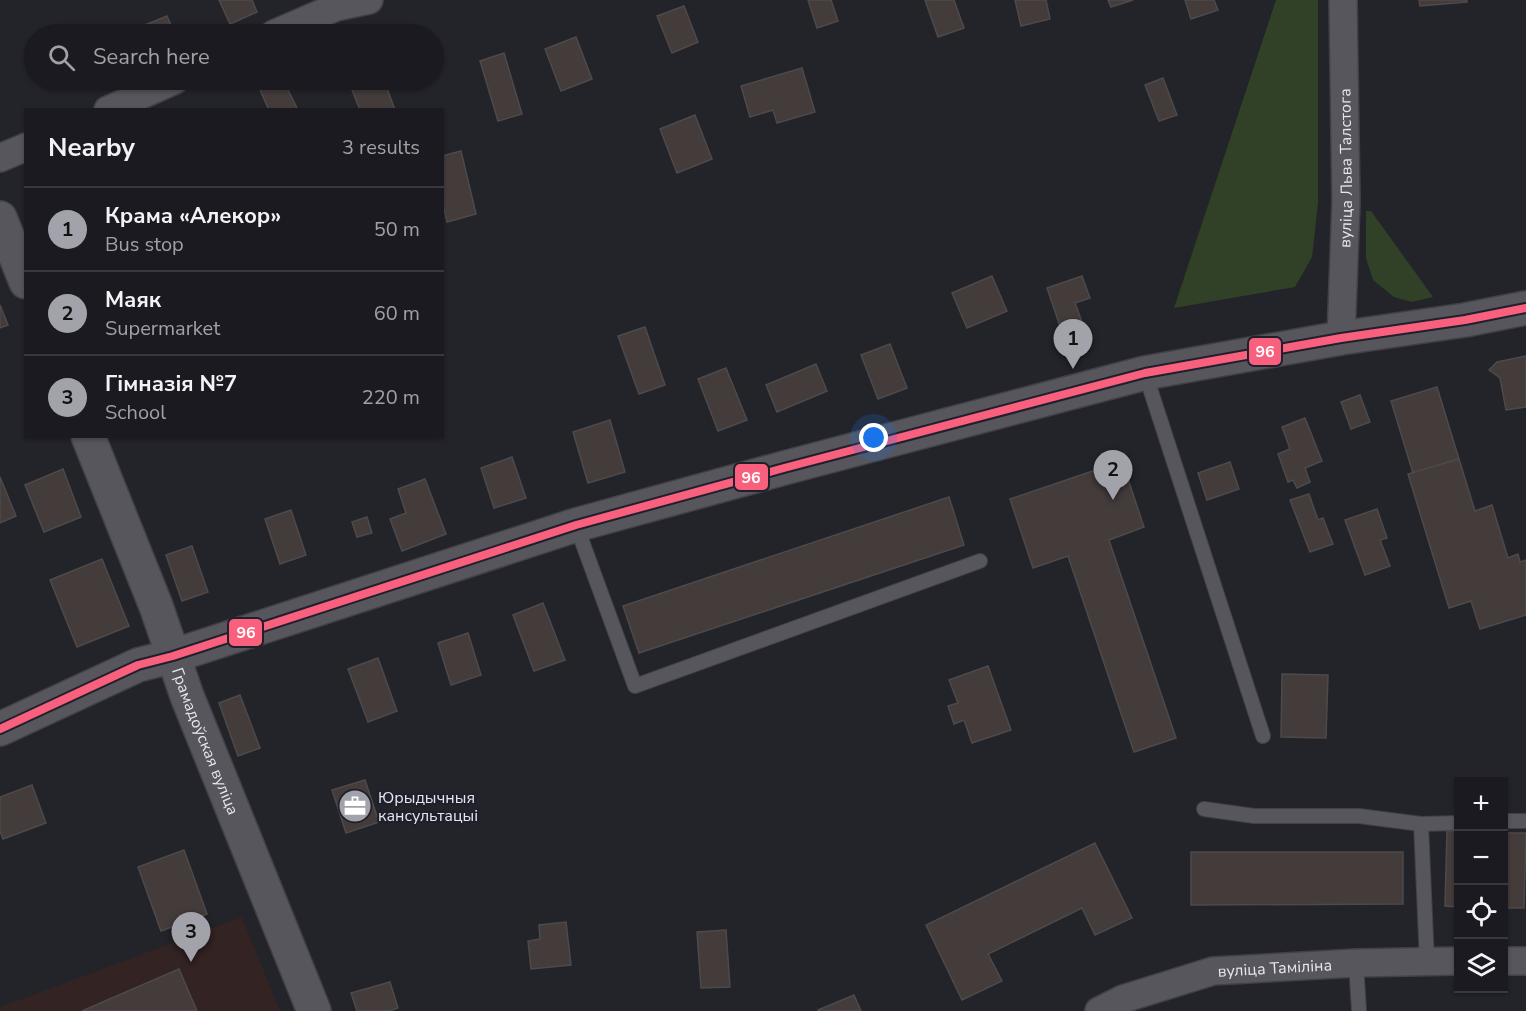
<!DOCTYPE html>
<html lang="en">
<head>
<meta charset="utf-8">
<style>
  :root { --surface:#1a1a20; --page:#27272d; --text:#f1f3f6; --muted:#9fa1a5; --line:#38383e; --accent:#a1a2aa }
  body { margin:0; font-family:"Nunito Sans",sans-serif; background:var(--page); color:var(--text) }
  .controls { position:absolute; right:18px; bottom:18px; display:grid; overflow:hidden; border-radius:0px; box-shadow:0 2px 4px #0004 }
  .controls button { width:54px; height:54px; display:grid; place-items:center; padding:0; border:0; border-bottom:2px solid var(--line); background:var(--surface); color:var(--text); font:30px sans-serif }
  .you { position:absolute; left:874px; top:438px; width:21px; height:21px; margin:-15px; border:4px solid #fff; border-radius:50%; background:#1a73e8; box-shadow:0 0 0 9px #1a73e833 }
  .badge { display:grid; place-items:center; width:39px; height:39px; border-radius:50%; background:var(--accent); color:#111; font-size:20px; font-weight:700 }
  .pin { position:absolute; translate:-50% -50px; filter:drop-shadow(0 2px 3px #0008) }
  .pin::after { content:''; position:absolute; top:32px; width:21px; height:18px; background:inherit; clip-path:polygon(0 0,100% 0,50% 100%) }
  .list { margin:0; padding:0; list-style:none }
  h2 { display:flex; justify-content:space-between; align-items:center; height:78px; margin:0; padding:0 24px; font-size:26px }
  h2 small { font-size:20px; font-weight:400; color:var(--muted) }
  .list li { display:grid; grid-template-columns:39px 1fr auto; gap:18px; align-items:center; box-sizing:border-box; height:84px; padding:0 24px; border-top:2px solid var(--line) }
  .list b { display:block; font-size:22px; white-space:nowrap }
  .list p { margin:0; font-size:20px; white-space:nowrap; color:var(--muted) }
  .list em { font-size:20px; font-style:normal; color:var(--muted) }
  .icon { flex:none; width:33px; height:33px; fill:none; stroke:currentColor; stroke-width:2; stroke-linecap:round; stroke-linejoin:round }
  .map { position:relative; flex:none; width:1526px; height:1011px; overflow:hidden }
  .search { position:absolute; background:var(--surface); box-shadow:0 2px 4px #0004; left:24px; top:24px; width:420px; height:66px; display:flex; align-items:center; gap:15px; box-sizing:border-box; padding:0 21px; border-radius:33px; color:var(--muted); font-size:22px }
  .panel { position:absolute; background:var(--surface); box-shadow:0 2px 4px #0004; left:24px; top:108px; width:420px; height:330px; border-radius:0px }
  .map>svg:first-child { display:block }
  .education { fill:#332323 }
  .green { fill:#304128 }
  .building { fill:#443b3b; stroke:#4d4a4b; stroke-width:1.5 }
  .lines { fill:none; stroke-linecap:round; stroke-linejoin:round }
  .service-casing { stroke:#404046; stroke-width:16 }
  .minor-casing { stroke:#404046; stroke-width:30 }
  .tertiary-casing { stroke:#404046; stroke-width:36 }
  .service { stroke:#56565c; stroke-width:14 }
  .minor { stroke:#56565c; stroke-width:27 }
  .tertiary { stroke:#56565c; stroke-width:33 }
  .bus-1-casing { stroke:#20202d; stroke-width:12 }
  .bus-1 { stroke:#f8607d; stroke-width:8 }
  .labels { text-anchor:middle; stroke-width:4.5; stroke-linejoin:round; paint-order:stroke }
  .street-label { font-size:16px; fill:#e5e6ef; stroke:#20202d }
  .poi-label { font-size:16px; fill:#e5e6ef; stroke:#20202d; text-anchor:start }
  .line-badge { stroke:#20202d; stroke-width:2 }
  .badge-label { font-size:16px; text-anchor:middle; font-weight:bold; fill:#fff }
</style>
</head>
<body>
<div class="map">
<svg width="1526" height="1011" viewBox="0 0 1526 1011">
  <rect width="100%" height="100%" fill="#23232a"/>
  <path class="education" d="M242 917 280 1011H0V1007Z"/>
  <g class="green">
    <path d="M1276 0H1318V203L1312 257 1295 287 1174 308Z"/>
    <path d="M1366 211H1371L1433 297 1412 302 1394 297 1373 280 1366 258Z"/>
  </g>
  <g class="building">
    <path d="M219 0H252L257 12 230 24Z"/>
    <path d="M808 0H831L838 21 817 28Z"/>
    <path d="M925 0H954L964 28 938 37Z"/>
    <path d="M1015 0H1046L1050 19 1021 26Z"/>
    <path d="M1108 0H1133L1111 7Z"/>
    <path d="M1185 0H1214L1218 10 1191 19Z"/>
    <path d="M1419 0H1467V2L1420 6Z"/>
    <path d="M684 6 698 42 672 53 657 16Z"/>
    <path d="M167 16 175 34H123Z"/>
    <path d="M576 37 592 79 561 91 545 49Z"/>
    <path d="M504 53 522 114 498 121 480 61Z"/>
    <path d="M802 68 815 112 777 123 773 110 750 117 741 86Z"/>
    <path d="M1163 78 1177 115 1159 121 1145 85Z"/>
    <path d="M280 80H283L298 110H269L260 90Z"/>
    <path d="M380 80H384L395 110H360L352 90Z"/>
    <path d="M695 115 712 159 677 173 660 129Z"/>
    <path d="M461 151 476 214 447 222 442 199V156Z"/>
    <path d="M992 276 1007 311 967 328 952 293Z"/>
    <path d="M1082 276 1090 298 1075 303 1082 322 1061 329 1047 288Z"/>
    <path d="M0 305 8 325 0 328Z"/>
    <path d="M645 327 665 385 639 394 618 336Z"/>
    <path d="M890 344 907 388 878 399 861 355Z"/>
    <path d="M1526 356V407L1506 410 1500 378 1489 370 1497 362Z"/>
    <path d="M816 364 827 391 777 412 766 385Z"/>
    <path d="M726 368 747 420 718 431 698 379Z"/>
    <path d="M1437 387 1459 459 1413 473 1391 401Z"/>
    <path d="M1360 395 1370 422 1351 429 1341 402Z"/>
    <path d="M1305 418 1322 461 1305 468 1310 482 1297 488 1293 480 1288 482 1278 454 1290 449 1282 427Z"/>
    <path d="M610 420 625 472 588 483 573 432Z"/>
    <path d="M512 457 526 498 494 508 481 468Z"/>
    <path d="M1459 459 1475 511 1492 505 1508 558 1518 554 1520 562 1526 560V615L1480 629 1471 601 1449 608 1408 474Z"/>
    <path d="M1122 461 1144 527 1109 540 1176 738 1134 752 1068 556 1033 568 1010 499Z"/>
    <path d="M1230 462 1239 489 1207 500 1198 473Z"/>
    <path d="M63 469 81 517 44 532 25 485Z"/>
    <path d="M0 477 16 516 0 523Z"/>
    <path d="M425 479 446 534 402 551 390 519 406 513 398 489Z"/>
    <path d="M1309 494 1318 520 1323 518 1333 544 1310 552 1290 500Z"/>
    <path d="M949 497 964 545 639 653 623 606Z"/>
    <path d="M1377 509 1387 538 1380 540 1390 566 1365 575 1345 520Z"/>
    <path d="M291 510 306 555 280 564 265 519Z"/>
    <path d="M367 517 372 533 357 537 352 522Z"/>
    <path d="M192 546 208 592 182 601 166 555Z"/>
    <path d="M102 559 129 626 77 647 50 580Z"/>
    <path d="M543 603 565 660 534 671 513 615Z"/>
    <path d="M468 633 481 675 451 685 438 643Z"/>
    <path d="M378 658 397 711 368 722 348 669Z"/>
    <path d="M988 666 1011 730 972 743 964 720 954 724 948 706 958 703 949 680Z"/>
    <path d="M1282 674 1328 675 1326 738 1281 737Z"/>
    <path d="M240 695 260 748 238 756 219 703Z"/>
    <path d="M365 780 379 822 346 833 332 790Z"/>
    <path d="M32 785 46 823 3 839 0 831V797Z"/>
    <path d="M1447 831H1458V907L1445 906Z"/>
    <path d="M1504 833H1526L1524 908H1504Z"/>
    <path d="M1095 843 1132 918 1095 935 1082 908 988 954 1002 981 962 1000 926 925Z"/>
    <path d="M184 850 207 914 161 931 138 867Z"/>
    <path d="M1191 852H1403V904L1191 905Z"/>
    <path d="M566 922 571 965 531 969 528 941 540 939 539 925Z"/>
    <path d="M726 930 730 987 701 988 697 932Z"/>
    <path d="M179 969 197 1011H82Z"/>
    <path d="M390 982 398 1008 389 1011H357L351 993Z"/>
    <path d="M854 995 861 1011H819L818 1010Z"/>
  </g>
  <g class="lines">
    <defs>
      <g id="service">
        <path d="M1145 373 1263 736"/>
        <path d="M576 525 635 686 980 561"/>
        <path d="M1204 809 1254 816H1359L1421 824 1427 962"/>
        <path d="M1504 821H1526"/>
        <path d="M1421 824 1458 823"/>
        <path d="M1356 963 1359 1011"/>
      </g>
      <g id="minor">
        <path d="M274 34 336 7 369 0"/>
        <path d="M108 110 175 80"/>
        <path d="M0 158 26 147"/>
        <path id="s1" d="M1341 338 1346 202 1343 0"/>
        <path d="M1504 961H1526"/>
        <path id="s2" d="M1099 1011 1123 999 1213 971 1356 963 1458 961"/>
      </g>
      <g id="tertiary">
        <path d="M0 218 26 282"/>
        <path id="s3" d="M88 436 156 606 187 696 314 1011"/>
        <path d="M0 729 138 665 173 656 576 525 784 468 1145 373 1341 338 1465 320 1526 308"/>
      </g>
    </defs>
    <use href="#service" class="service-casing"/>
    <use href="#minor" class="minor-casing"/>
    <use href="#tertiary" class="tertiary-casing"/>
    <use href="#service" class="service"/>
    <use href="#minor" class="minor"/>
    <use href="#tertiary" class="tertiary"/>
    <defs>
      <path id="bus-1" d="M0 729 138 665 173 656 576 525 784 468 1145 373 1341 338 1465 320 1526 308"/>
    </defs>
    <use href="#bus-1" class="bus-1-casing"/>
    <use href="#bus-1" class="bus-1"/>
  </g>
  <defs>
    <symbol id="office-disc" viewBox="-11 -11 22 22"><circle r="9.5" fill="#a1a2aa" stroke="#20202d"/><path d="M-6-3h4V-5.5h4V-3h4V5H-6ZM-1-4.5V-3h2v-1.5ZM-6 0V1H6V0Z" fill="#fff"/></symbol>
  </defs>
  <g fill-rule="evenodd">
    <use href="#office-disc" x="336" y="787" width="38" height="38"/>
  </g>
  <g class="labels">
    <g class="street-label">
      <text dy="6" stroke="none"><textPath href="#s1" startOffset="170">вуліца Льва Талстога</textPath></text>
      <text dy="6" stroke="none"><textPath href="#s3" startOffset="327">Грамадоўская вуліца</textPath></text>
      <text dy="6" stroke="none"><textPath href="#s2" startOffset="183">вуліца Таміліна</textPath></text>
    </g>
    <g class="poi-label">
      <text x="378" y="803">Юрыдычныя<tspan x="378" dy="18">кансультацыі</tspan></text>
    </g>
  </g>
  <g class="line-badge">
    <rect x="1248" y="337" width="34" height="29" rx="6" fill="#f8607d"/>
    <rect x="734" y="463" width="35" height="28" rx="6" fill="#f8607d"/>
    <rect x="228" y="618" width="35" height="29" rx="6" fill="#f8607d"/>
  </g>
  <g class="badge-label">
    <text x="1265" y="357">96</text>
    <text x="751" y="483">96</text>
    <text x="246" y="638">96</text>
  </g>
</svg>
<div class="controls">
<button>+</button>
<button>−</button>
<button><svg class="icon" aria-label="locate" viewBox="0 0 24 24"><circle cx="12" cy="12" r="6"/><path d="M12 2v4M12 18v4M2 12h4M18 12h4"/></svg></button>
<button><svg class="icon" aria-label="layers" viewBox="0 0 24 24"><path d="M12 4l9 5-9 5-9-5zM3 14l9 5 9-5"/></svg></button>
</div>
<div class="you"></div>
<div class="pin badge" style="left:1073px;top:369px">1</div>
<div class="pin badge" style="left:1113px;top:500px">2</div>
<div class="pin badge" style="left:191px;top:962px">3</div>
<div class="search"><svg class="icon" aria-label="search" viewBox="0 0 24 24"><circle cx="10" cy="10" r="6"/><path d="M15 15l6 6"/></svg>Search here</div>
<section class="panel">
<h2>Nearby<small>3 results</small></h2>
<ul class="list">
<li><span class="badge">1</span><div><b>Крама «Алекор»</b><p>Bus stop</p></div><em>50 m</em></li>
<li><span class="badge">2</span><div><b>Маяк</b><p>Supermarket</p></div><em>60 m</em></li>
<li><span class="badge">3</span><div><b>Гімназія №7</b><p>School</p></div><em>220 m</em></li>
</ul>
</section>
</div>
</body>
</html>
